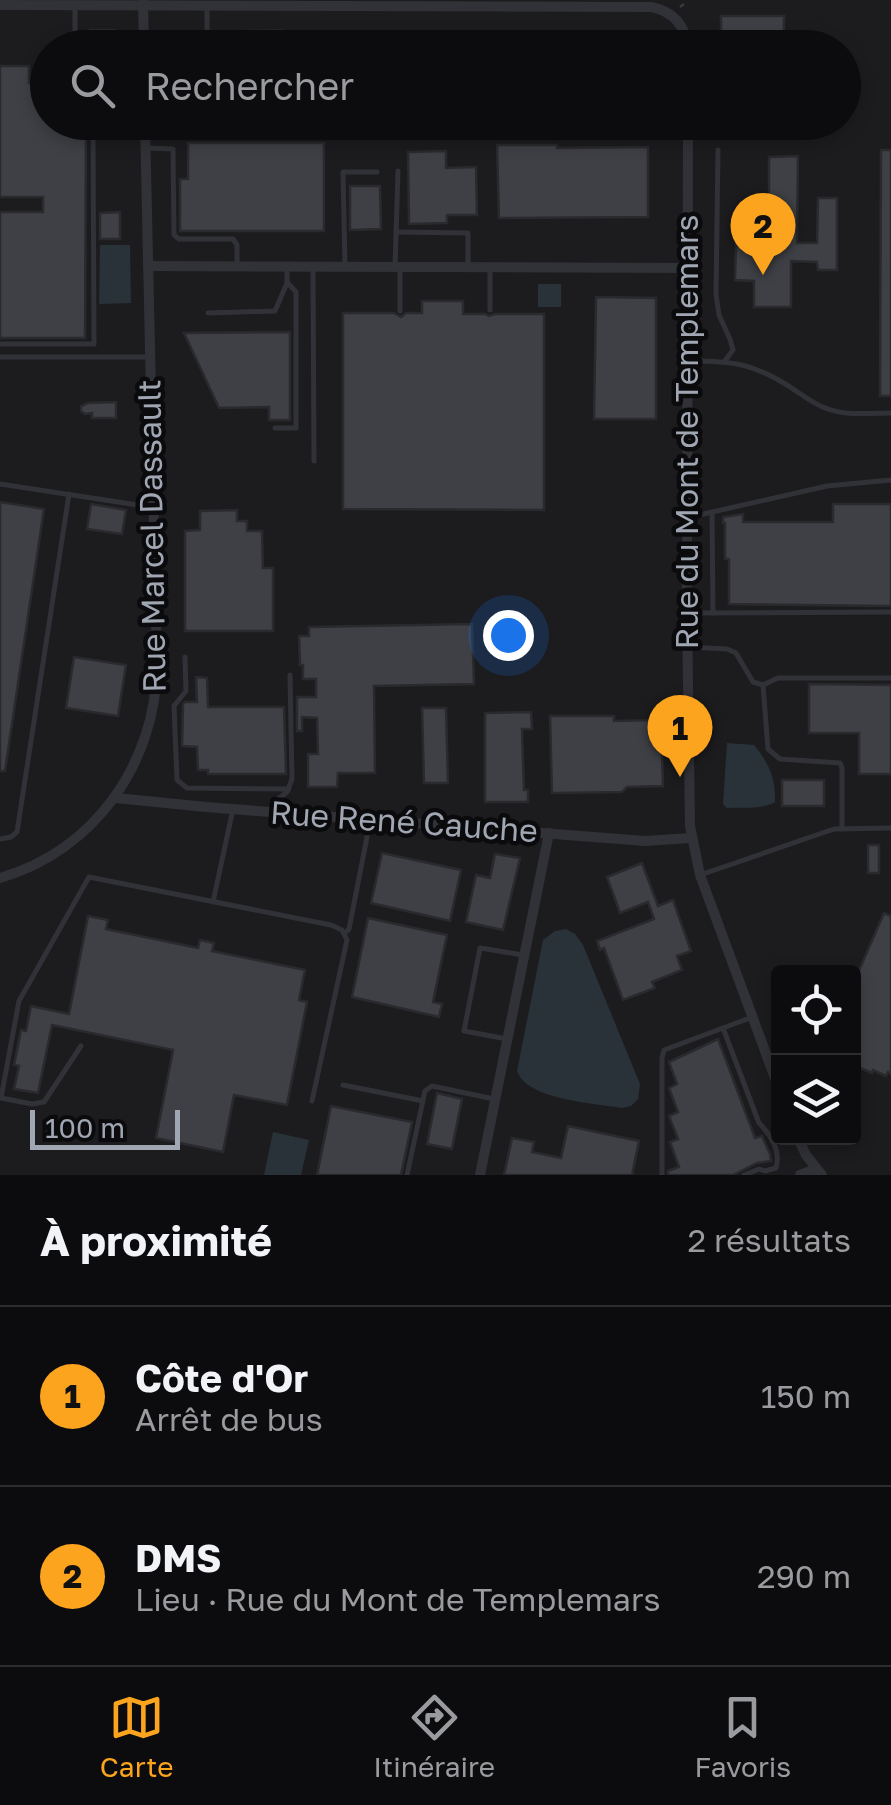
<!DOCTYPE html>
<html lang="fr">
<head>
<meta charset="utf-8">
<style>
  :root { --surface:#0c0c0e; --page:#1a1a1c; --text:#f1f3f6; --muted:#9a9b9e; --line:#2c2c2e; --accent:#fca41e }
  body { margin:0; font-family:"Golos Text",sans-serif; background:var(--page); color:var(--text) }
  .controls { position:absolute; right:30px; bottom:30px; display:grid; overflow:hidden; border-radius:10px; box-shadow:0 5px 15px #0003 }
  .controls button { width:90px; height:90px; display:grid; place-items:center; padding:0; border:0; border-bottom:2px solid var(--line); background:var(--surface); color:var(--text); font:50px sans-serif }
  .scale { position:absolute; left:30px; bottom:25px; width:150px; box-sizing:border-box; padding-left:10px; border:5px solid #a0a7b3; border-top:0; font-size:28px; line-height:35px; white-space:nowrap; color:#a0a7b3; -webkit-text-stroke:8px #0b0b0d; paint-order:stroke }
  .you { position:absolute; left:508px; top:635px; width:35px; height:35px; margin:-25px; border:8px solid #fff; border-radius:50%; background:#1a73e8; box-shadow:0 0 0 15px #1a73e833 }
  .badge { display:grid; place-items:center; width:65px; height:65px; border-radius:50%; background:var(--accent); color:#111; font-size:32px; font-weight:700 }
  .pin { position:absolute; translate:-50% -82px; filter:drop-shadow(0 2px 5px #0008) }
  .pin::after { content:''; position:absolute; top:52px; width:35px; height:30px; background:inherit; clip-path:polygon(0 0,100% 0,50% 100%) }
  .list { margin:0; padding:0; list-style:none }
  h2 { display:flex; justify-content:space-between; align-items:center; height:130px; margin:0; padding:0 40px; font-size:42px }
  h2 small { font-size:32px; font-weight:400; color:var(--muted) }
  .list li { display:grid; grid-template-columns:65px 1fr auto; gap:30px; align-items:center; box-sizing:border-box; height:180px; padding:0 40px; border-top:2px solid var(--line) }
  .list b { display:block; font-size:38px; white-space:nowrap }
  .list p { margin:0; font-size:32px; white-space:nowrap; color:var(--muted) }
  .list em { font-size:32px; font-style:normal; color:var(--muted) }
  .icon { flex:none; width:55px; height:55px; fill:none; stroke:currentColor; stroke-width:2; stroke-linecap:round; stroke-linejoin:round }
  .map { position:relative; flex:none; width:891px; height:1175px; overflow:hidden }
  .search { position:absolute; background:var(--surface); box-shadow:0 5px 15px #0003; left:30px; right:30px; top:30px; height:110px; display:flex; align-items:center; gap:25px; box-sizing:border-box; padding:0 35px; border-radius:55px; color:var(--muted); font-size:38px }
  .sheet { height:490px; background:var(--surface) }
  nav { display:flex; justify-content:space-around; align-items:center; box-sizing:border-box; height:140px; border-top:2px solid var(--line); background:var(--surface); font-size:28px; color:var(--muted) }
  nav a { display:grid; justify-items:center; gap:5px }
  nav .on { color:var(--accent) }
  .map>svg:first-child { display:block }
  .built { fill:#1c1c1f; fill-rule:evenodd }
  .water { fill:#283238 }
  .building { fill:#3e4045; stroke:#2a2a2e; stroke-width:2.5 }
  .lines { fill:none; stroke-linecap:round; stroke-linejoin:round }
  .path { stroke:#37393e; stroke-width:2.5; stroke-dasharray:5 8; stroke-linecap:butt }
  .lane { stroke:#313237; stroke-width:5 }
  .street { stroke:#313237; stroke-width:10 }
  .labels { text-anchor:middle; stroke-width:9; stroke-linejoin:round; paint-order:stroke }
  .street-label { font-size:32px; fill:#a0a7b3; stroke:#0b0b0d }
</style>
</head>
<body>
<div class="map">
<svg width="891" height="1175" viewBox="0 0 891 1175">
  <rect width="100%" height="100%" fill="#101012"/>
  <path class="built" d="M0 0H891V1175H0ZM48 48H844V122H48ZM778 972H854V1138H778Z"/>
  <g class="water">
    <path d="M100 245H130L131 303 99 304Z"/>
    <rect x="538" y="284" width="23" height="23"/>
    <path d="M727 743 754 745C769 763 776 779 775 802 761 810 743 807 727 808L723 804Z"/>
    <path d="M566 929 575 934 583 945 640 1084 638 1099 631 1106 622 1108C594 1103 527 1100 517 1071L543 940 555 931Z"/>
    <path d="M273 1132 309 1140 301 1175H264Z"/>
  </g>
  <g class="building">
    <rect x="721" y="16" width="63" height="32"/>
    <path d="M90 30H115V48H91Z"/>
    <rect x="370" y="33" width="21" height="15"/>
    <path d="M655 37V48H594V38Z"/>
    <path d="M0 66H29V83H48V122H86L85 338H0V212H43V197H0Z"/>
    <path d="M188 143H324V231H180V179H188Z"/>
    <path d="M497 145H557V148L648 147V217L499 218Z"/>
    <path d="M881 150H891V396H880Z"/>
    <path d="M446 151V168L476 167 477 215H447V223L409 224 408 152Z"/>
    <path d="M798 156 797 243H817L818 198H837V270H818L817 262 791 261V307H754V281L735 280 736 243H769V157Z"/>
    <path d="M350 186H380L381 229 350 230Z"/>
    <path d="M120 212V239H100V213Z"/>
    <path d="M596 297 656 298V419H594Z"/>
    <path d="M422 301H463V314H485L489 316 495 314H544V510L343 509V313H394L401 317 406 313H422Z"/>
    <path d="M290 332V420H269V407L219 408 184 333Z"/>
    <path d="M116 402V418H92V413L85 414 81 411V406L88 403Z"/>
    <path d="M0 502 44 509 5 771H0Z"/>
    <path d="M91 504 126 510 122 534 87 529Z"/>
    <path d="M833 504H891V606L729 604V559H725V523H723V517L743 514V522H833Z"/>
    <path d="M237 510V521H247V531H262L263 568H273V631H185V531L200 530V511Z"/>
    <path d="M472 624 474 684 374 686 375 773H338L337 787H308V754H318L317 718 302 717V731H297V697H316V679H303V665H300L299 636H309V627Z"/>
    <path d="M74 657 126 665 118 716 66 708Z"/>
    <path d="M196 677 207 678 208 707H284L286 774H208V770H198L197 747 182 746 183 704 185 702H197Z"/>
    <path d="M809 684 891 685V774H859V733H809Z"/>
    <path d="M422 708H446L448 783H424Z"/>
    <path d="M531 712 532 729H522L524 790H528V802H485V713Z"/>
    <path d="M550 716H614V721L661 720 663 786 627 787 622 792 552 793Z"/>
    <rect x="782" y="780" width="42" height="26"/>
    <rect x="868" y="845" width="11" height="28"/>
    <path d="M382 853 461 870 450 921 371 903Z"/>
    <path d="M495 854 520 858 503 930 466 922 476 875 490 878Z"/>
    <path d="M642 863 658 906 673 900 691 951 677 956 682 970 652 982 655 988 623 1000 604 948 600 950 597 941 654 919 648 902 620 913 607 877Z"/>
    <path d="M884 913 891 916V1074L888 1072 886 1076 873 1070 872 1073 860 1068 854 1058V982Z"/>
    <path d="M88 916 108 920 106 929 198 948 200 940 214 943 212 951 305 970 299 1000 307 1002 287 1105 234 1095 223 1152 156 1138 173 1050 52 1025 38 1093 14 1089 19 1066 14 1065 21 1030 26 1031 31 1006 69 1014Z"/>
    <path d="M368 918 447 935 433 1002 442 1004 439 1017 352 997Z"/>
    <path d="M718 1039 755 1138 762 1136 770 1154 771 1161 757 1163 733 1175H668V1171L679 1167 670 1142 678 1139 669 1116 678 1112 669 1088 677 1084 669 1062Z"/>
    <path d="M437 1093 462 1099 452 1149 427 1144Z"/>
    <path d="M331 1106 412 1122 401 1175H317Z"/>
    <path d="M568 1126 639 1141 632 1175H504L512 1138 534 1142 532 1152 561 1158Z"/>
  </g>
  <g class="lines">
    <path class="path" d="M680 7 689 0"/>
    <g class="lane">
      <path d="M207 8V33L282 32"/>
      <path d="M233 33V48"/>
      <path d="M75 48V8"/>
      <path d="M234 122V125"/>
      <path d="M146 148 173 149 174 235 179 239H233L237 245V266"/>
      <path d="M718 150 716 294 719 315 730 339 733 350 724 362"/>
      <path d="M396 232 468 233V267"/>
      <path d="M345 266 343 172H377"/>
      <path d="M395 267 398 171"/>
      <path d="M490 268V310"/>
      <path d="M313 269 314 461"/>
      <path d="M400 269V311"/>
      <path d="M208 313 275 311 287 283"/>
      <path d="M0 344H94L93 122"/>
      <path d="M0 357H147"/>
      <path d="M690 361C732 361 751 363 787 385 800 393 814 405 828 409 847 416 871 413 891 413"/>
      <path d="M275 428H296V292L287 282V266"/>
      <path d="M0 484 151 507"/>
      <path d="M712 512 713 613"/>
      <path d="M690 517 827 486 891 480"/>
      <path d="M689 613 891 612"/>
      <path d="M687 647 727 649 736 653 753 682 763 685 778 678H891"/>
      <path d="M185 657 186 691 174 706 177 780 187 788 289 789"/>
      <path d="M763 685 768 749 780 759 840 763 842 768V829"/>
      <path d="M275 812 277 800 287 792 292 779 290 675"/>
      <path d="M0 839 11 837 17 832 69 494"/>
      <path d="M700 875 834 829 891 828"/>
      <path d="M213 902 233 809"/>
      <path d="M345 933 349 929 367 837 368 822"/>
      <path d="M723 1028 759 1123C771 1135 781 1151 776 1168L765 1171 759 1169 744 1175"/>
      <path d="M507 1039 464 1031 480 948 523 955"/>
      <path d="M81 1046 44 1102 32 1104 1 1098 19 1001 89 877 331 925 342 930 347 940 312 1101"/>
      <path d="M343 1085 423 1101"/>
      <path d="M407 1175 425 1091 432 1086 494 1099"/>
      <path d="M662 1175V1058L664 1050 750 1018"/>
    </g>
    <g class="street">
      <path d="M143 1 144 48"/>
      <path d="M0 5 651 7C673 11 685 25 688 48"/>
      <path d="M688 122 687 613 690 826 700 875 778 1086"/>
      <path d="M148 266 687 268"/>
      <path d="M116 798 206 807 645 841 691 838"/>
      <path d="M0 878C95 850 155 764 157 667L145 122"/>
      <path d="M798 1138 806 1155 822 1175"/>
      <path d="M480 1175 549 833"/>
      <path d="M800 1175 816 1169"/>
    </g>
  </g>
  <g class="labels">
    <g class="street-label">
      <text transform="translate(687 432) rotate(-90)" y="11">Rue du Mont de Templemars</text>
      <text transform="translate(152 536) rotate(-91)" y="11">Rue Marcel Dassault</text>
      <text transform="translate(404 822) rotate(4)" y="11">Rue René Cauche</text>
    </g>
  </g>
</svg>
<div class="controls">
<button><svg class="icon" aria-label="locate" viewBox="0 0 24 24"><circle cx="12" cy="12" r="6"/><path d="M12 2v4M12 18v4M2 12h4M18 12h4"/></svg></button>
<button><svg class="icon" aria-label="layers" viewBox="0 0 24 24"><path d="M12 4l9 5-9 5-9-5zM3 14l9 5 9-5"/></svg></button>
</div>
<div class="scale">100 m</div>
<div class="you"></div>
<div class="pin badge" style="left:680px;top:777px">1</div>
<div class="pin badge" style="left:763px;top:275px">2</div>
<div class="search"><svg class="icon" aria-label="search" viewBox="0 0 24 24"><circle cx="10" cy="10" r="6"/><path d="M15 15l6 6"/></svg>Rechercher</div>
</div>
<section class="sheet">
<h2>À proximité<small>2 résultats</small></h2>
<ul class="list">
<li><span class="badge">1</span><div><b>Côte d'Or</b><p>Arrêt de bus</p></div><em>150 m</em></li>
<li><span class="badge">2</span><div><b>DMS</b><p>Lieu · Rue du Mont de Templemars</p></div><em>290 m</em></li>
</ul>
</section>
<nav>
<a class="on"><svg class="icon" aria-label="map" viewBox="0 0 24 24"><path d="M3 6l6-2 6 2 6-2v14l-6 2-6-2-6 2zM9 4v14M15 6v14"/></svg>Carte</a>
<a><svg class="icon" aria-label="directions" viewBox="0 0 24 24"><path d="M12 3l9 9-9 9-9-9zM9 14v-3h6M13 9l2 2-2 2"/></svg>Itinéraire</a>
<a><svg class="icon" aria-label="saved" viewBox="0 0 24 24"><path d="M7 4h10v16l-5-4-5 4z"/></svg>Favoris</a>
</nav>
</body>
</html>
